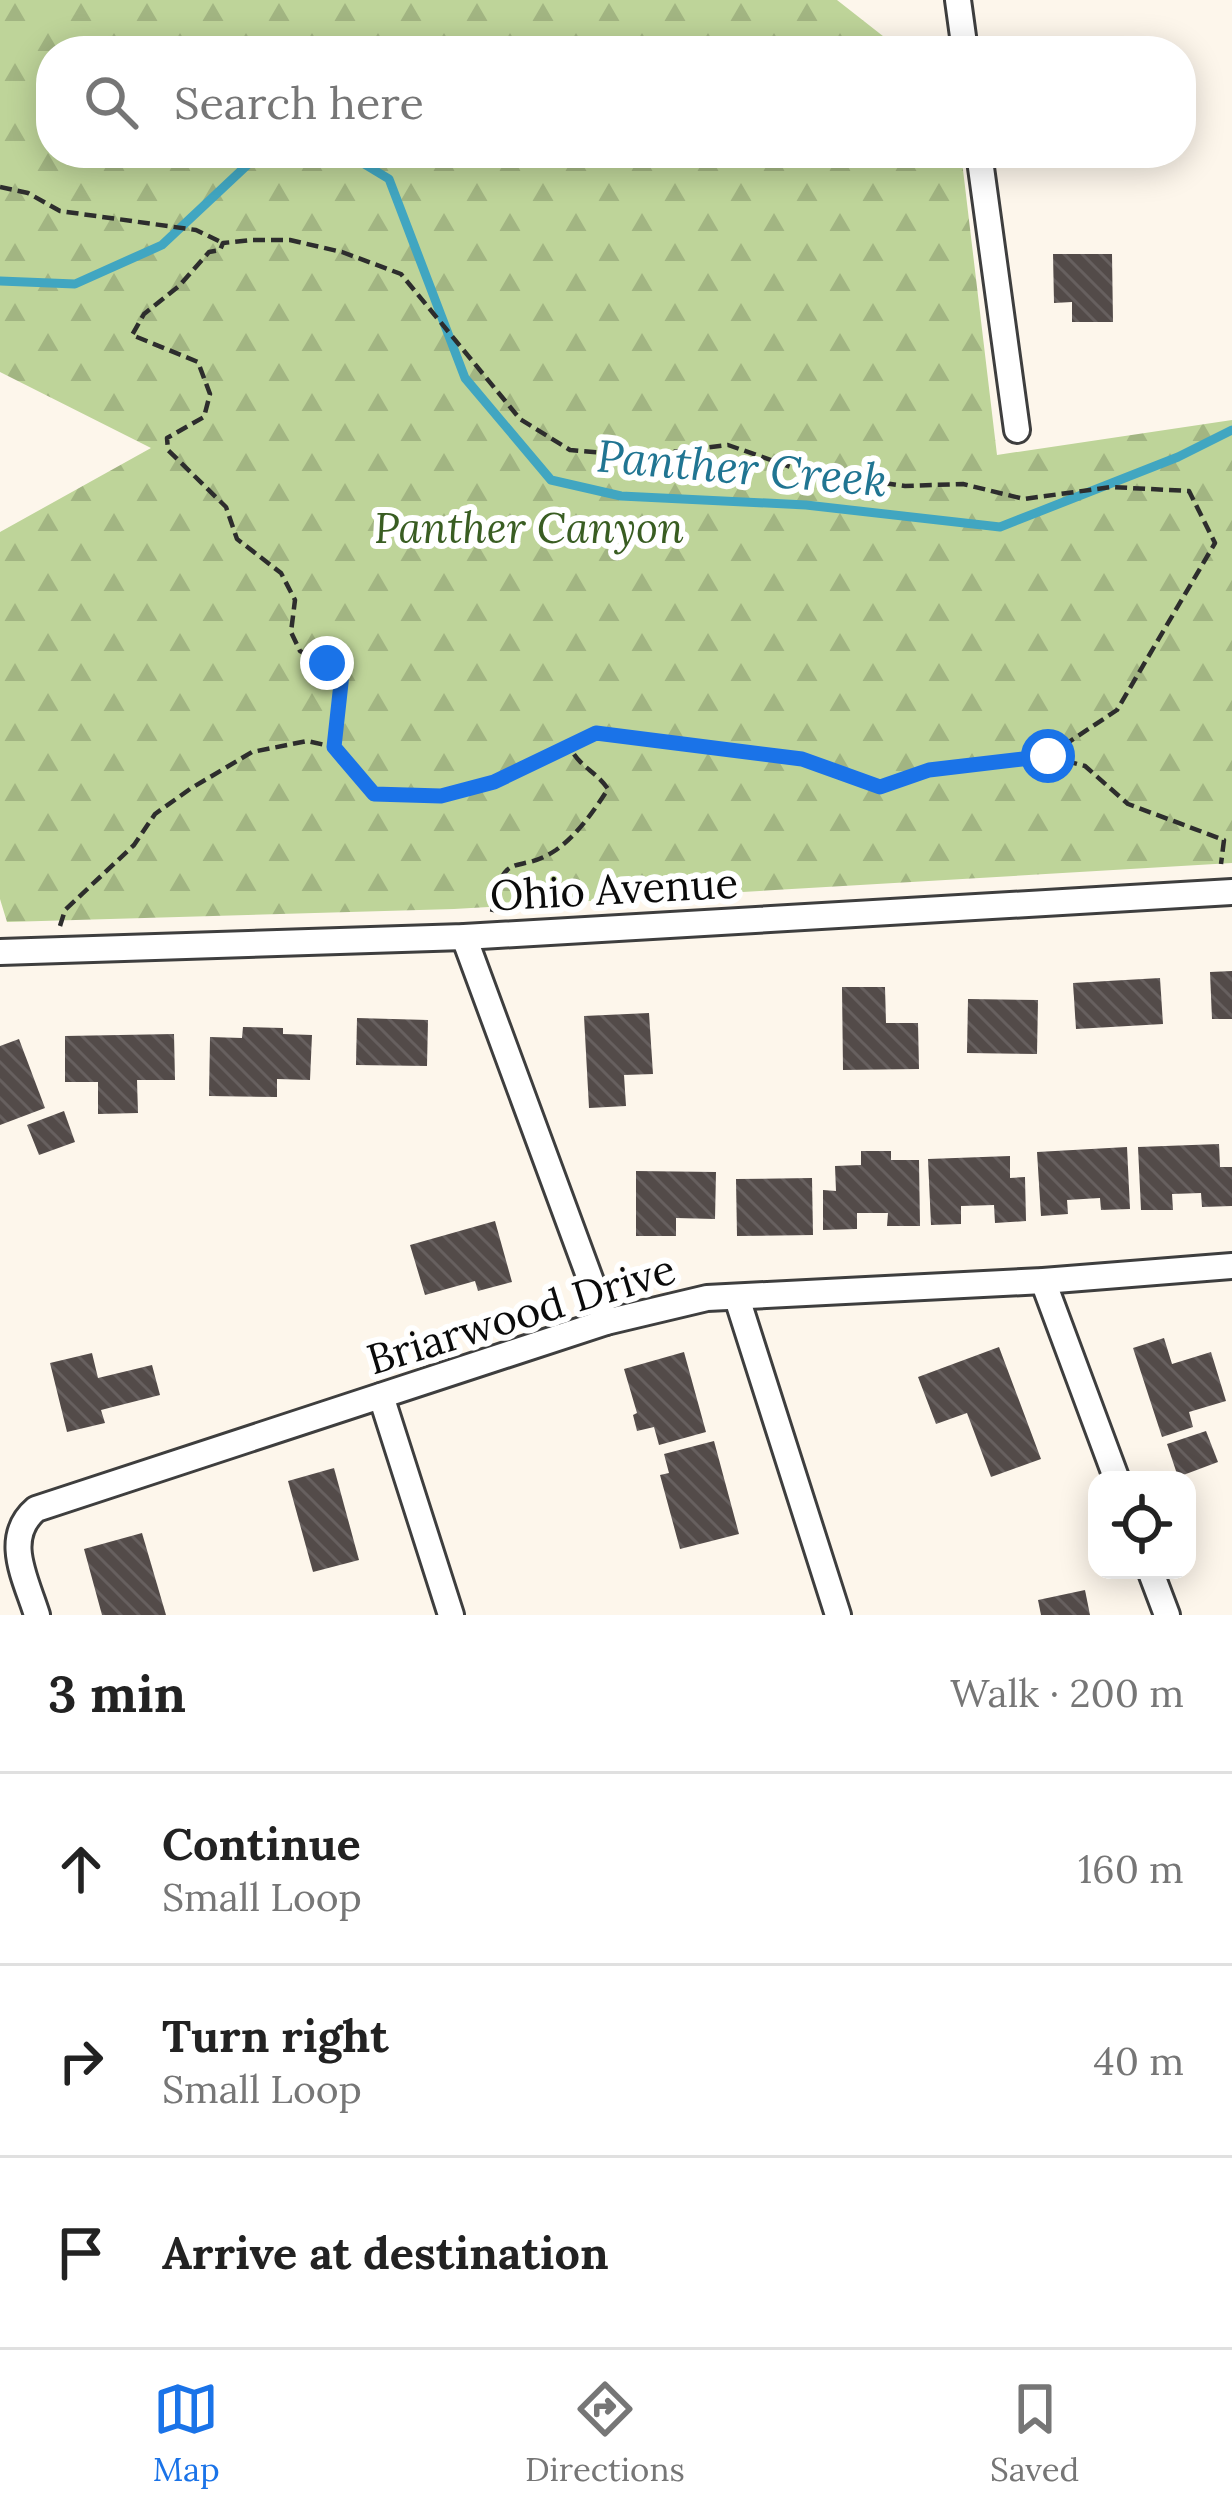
<!DOCTYPE html>
<html lang="en">
<head>
<meta charset="utf-8">
<style>
  :root { --surface:#fff; --page:#f2f2f2; --text:#222; --muted:#767676; --line:#e0e0e0; --accent:#1a73e8 }
  body { margin:0; font-family:Lora,serif; background:var(--page); color:var(--text) }
  .controls { position:absolute; right:36px; bottom:36px; display:grid; overflow:hidden; border-radius:24px; box-shadow:0 6px 30px #0003 }
  .controls button { width:108px; height:108px; display:grid; place-items:center; padding:0; border:0; border-bottom:3px solid var(--line); background:var(--surface); color:var(--text); font:60px sans-serif }
  .stop { position:absolute; width:36px; height:36px; margin:-27px; border:9px solid #1a73e8; border-radius:50%; background:#fff }
  .stop.end { background:#1a73e8; border-color:#fff; box-shadow:0 3px 12px #0008 }
  .list { margin:0; padding:0; list-style:none }
  h2 { display:flex; justify-content:space-between; align-items:center; height:156px; margin:0; padding:0 48px; font-size:51px }
  h2 small { font-size:39px; font-weight:400; color:var(--muted) }
  .list li { display:grid; grid-template-columns:78px 1fr auto; gap:36px; align-items:center; box-sizing:border-box; height:192px; padding:0 48px; border-top:3px solid var(--line) }
  .list b { display:block; font-size:45px; white-space:nowrap }
  .list p { margin:0; font-size:39px; white-space:nowrap; color:var(--muted) }
  .list em { font-size:39px; font-style:normal; color:var(--muted) }
  .icon { flex:none; width:66px; height:66px; fill:none; stroke:currentColor; stroke-width:2; stroke-linecap:round; stroke-linejoin:round }
  .map { position:relative; flex:none; width:1232px; height:1615px; overflow:hidden }
  .search { position:absolute; background:var(--surface); box-shadow:0 6px 30px #0003; left:36px; right:36px; top:36px; height:132px; display:flex; align-items:center; gap:30px; box-sizing:border-box; padding:0 42px; border-radius:48px; color:var(--muted); font-size:45px }
  .sheet { height:732px; background:var(--surface) }
  nav { display:flex; justify-content:space-around; align-items:center; box-sizing:border-box; height:168px; border-top:3px solid var(--line); background:var(--surface); font-size:33px; color:var(--muted) }
  nav a { display:grid; justify-items:center; gap:6px }
  nav .on { color:var(--accent) }
  .map>svg:first-child { display:block }
  .forest { fill:url(#forest-firs) }
  .lines { fill:none; stroke-linecap:round; stroke-linejoin:round }
  .stream { stroke:#41a6c1; stroke-width:9 }
  .building { fill:url(#building-back-hatch) }
  .street-casing { stroke:#3e3e3e; stroke-width:30 }
  .path { stroke:#2d2d2d; stroke-width:4.5; stroke-dasharray:12 6; stroke-linecap:butt }
  .street { stroke:#fff; stroke-width:24 }
  .route { stroke:#1a73e8; stroke-width:15 }
  .labels { text-anchor:middle; stroke-width:12; stroke-linejoin:round; paint-order:stroke }
  .park-label { font-size:42px; font-style:italic; fill:#395d22; stroke:#fff }
  .street-label { font-size:42px; fill:#0b0b0b; stroke:#fff }
  .water-label { font-size:45px; font-style:italic; fill:#207592; stroke:#fff }
</style>
</head>
<body>
<div class="map">
<svg width="1232" height="1615" viewBox="0 0 1232 1615">
  <defs>
    <pattern id="forest-firs" width="22" height="20" patternUnits="userSpaceOnUse" patternTransform="scale(3)"><rect width="22" height="20" fill="#bed499"/><path d="M5 1l3.5 6h-7zM16 11l3.5 6h-7z" fill="#a2b582"/></pattern>
    <pattern id="building-back-hatch" width="6" height="6" patternUnits="userSpaceOnUse" patternTransform="scale(3)"><rect width="6" height="6" fill="#534b49"/><path d="M-1 5l2 2M0 0l6 6M5-1l2 2" fill="none" stroke="#67605f"/></pattern>
  </defs>
  <rect width="100%" height="100%" fill="#fdf6eb"/>
  <path class="forest" d="M0 0H837L902 51H51V153H961L997 455 1232 420V863L454 909 7 922 0 899V532L151 448 0 372Z"/>
  <g class="lines">
    <g class="stream">
      <path d="M346 153 389 179 465 378 551 480 621 496 806 505 1000 527 1178 457 1232 430"/>
      <path d="M0 281 75 284 162 245 260 153"/>
    </g>
  </g>
  <g class="building">
    <path d="M1053 254H1112L1113 322H1072V302L1054 303Z"/>
    <path d="M1232 971V1019H1212L1210 972Z"/>
    <path d="M1160 978 1163 1024 1076 1029 1073 983Z"/>
    <path d="M842 987H885L886 1023H918L919 1069 843 1070Z"/>
    <path d="M968 999 1038 1000 1037 1054 967 1053Z"/>
    <path d="M649 1013 653 1074 624 1075 626 1106 589 1108 584 1016Z"/>
    <path d="M357 1018 428 1020 427 1066 356 1065Z"/>
    <path d="M243 1027 283 1028V1034L312 1035 310 1080 277 1079V1097L209 1096 210 1037 242 1038Z"/>
    <path d="M174 1034 175 1080H137L138 1113 98 1114V1082H65V1036Z"/>
    <path d="M19 1039 45 1108 0 1125V1046Z"/>
    <path d="M64 1111 75 1142 39 1155 27 1125Z"/>
    <path d="M1219 1144 1220 1167H1232V1206L1202 1207 1201 1193 1172 1194 1173 1210H1141L1138 1147Z"/>
    <path d="M1127 1147 1130 1209 1101 1210 1100 1198 1067 1200 1068 1214 1041 1216 1037 1152Z"/>
    <path d="M861 1151H891V1160H919L920 1226H887L888 1213H857V1229L823 1230V1190L836 1191 835 1166 861 1165Z"/>
    <path d="M1010 1156V1178L1025 1177 1026 1221 995 1223 994 1205 961 1206V1224L931 1225 928 1159Z"/>
    <path d="M636 1171 716 1172 715 1219 676 1218V1236H636Z"/>
    <path d="M812 1178 813 1235 737 1236 736 1179Z"/>
    <path d="M495 1221 512 1282 478 1291 475 1281 425 1295 410 1245Z"/>
    <path d="M1164 1338 1172 1364 1211 1352 1226 1401 1189 1412 1193 1427 1162 1437 1133 1348Z"/>
    <path d="M999 1347 1041 1459 991 1477 967 1413 936 1424 918 1377Z"/>
    <path d="M684 1352 706 1432 659 1445 654 1427 637 1431 633 1415 637 1413 624 1369Z"/>
    <path d="M92 1353 98 1378 152 1365 160 1395 101 1410 105 1423 67 1432 50 1363Z"/>
    <path d="M1206 1431 1218 1462 1178 1477 1167 1444Z"/>
    <path d="M714 1441 739 1534 680 1549 660 1475 669 1473 664 1454Z"/>
    <path d="M334 1468 359 1560 313 1572 288 1481Z"/>
    <path d="M142 1533 166 1615H102L84 1549Z"/>
    <path d="M1085 1590 1090 1615H1041L1038 1600Z"/>
  </g>
  <g class="lines">
    <defs>
      <g id="street">
        <path d="M958 0 965 51"/>
        <path d="M979 153 1017 430"/>
        <path d="M464 937 606 1322"/>
        <path d="M0 952 464 937 1232 892"/>
        <path d="M1043 1281 1117 1480"/>
        <path d="M737 1298 838 1615"/>
        <path d="M381 1396 451 1615"/>
        <path d="M1150 1570 1167 1615"/>
        <path d="M37 1615C26 1579 2 1538 36 1509L606 1322 707 1298 1043 1281 1232 1266"/>
      </g>
    </defs>
    <use href="#street" class="street-casing"/>
    <g class="path">
      <path d="M0 187 28 193 60 211 196 230 223 243"/>
      <path d="M253 240H290L342 252 401 274 520 419 570 450 640 456 728 445 802 471 905 486 963 484 1024 499 1111 487 1189 491 1215 543 1117 710 1048 756 929 770 880 787 802 759 595 733 494 782 441 796 374 793 334 747 342 674 300 651 291 632 295 600 281 573 237 539 226 507 168 450 167 438 204 417 210 394 198 362 132 335 144 314 179 286 209 252 220 250 223 243Z"/>
      <path d="M1048 756 1085 766 1128 804 1224 840 1221 864"/>
      <path d="M492 912C504 845 516 877 556 850 577 835 594 811 608 789 595 770 580 768 569 746"/>
      <path d="M60 926 65 910 134 845 155 814 190 789 252 752 307 741 334 747"/>
    </g>
    <use href="#street" class="street"/>
  </g>
  <g class="lines">
    <path class="route" d="M327 663 342 674 334 747 374 794 441 796 494 782 596 733 802 759 880 787 929 770 1048 756"/>
  </g>
  <g class="labels">
    <g class="park-label">
      <text x="529" y="543">Panther Canyon</text>
    </g>
    <g class="street-label">
      <text transform="translate(614 889) rotate(-3)" y="15">Ohio Avenue</text>
      <text transform="translate(521 1314) rotate(-17)" y="15">Briarwood Drive</text>
    </g>
    <g class="water-label">
      <text transform="translate(742 468) rotate(5)" y="16">Panther Creek</text>
    </g>
  </g>
</svg>
<div class="controls">
<button><svg class="icon" aria-label="locate" viewBox="0 0 24 24"><circle cx="12" cy="12" r="6"/><path d="M12 2v4M12 18v4M2 12h4M18 12h4"/></svg></button>
</div>
<div class="stop" style="left:1048px;top:756px"></div>
<div class="stop end" style="left:327px;top:663px"></div>
<div class="search"><svg class="icon" aria-label="search" viewBox="0 0 24 24"><circle cx="10" cy="10" r="6"/><path d="M15 15l6 6"/></svg>Search here</div>
</div>
<section class="sheet">
<h2>3 min<small>Walk · 200 m</small></h2>
<ul class="list">
<li><svg class="icon" aria-label="ahead" viewBox="0 0 24 24"><path d="M12 20V5M6 11l6-6 6 6"/></svg><div><b>Continue</b><p>Small Loop</p></div><em>160 m</em></li>
<li><svg class="icon" aria-label="right" viewBox="0 0 24 24"><path d="M7 20v-9h11M14 6l5 5-5 5"/></svg><div><b>Turn right</b><p>Small Loop</p></div><em>40 m</em></li>
<li><svg class="icon" aria-label="arrive" viewBox="0 0 24 24"><path d="M6 21V4h12l-3 4 3 4H6"/></svg><div><b>Arrive at destination</b></div></li>
</ul>
</section>
<nav>
<a class="on"><svg class="icon" aria-label="map" viewBox="0 0 24 24"><path d="M3 6l6-2 6 2 6-2v14l-6 2-6-2-6 2zM9 4v14M15 6v14"/></svg>Map</a>
<a><svg class="icon" aria-label="directions" viewBox="0 0 24 24"><path d="M12 3l9 9-9 9-9-9zM9 14v-3h6M13 9l2 2-2 2"/></svg>Directions</a>
<a><svg class="icon" aria-label="saved" viewBox="0 0 24 24"><path d="M7 4h10v16l-5-4-5 4z"/></svg>Saved</a>
</nav>
</body>
</html>
